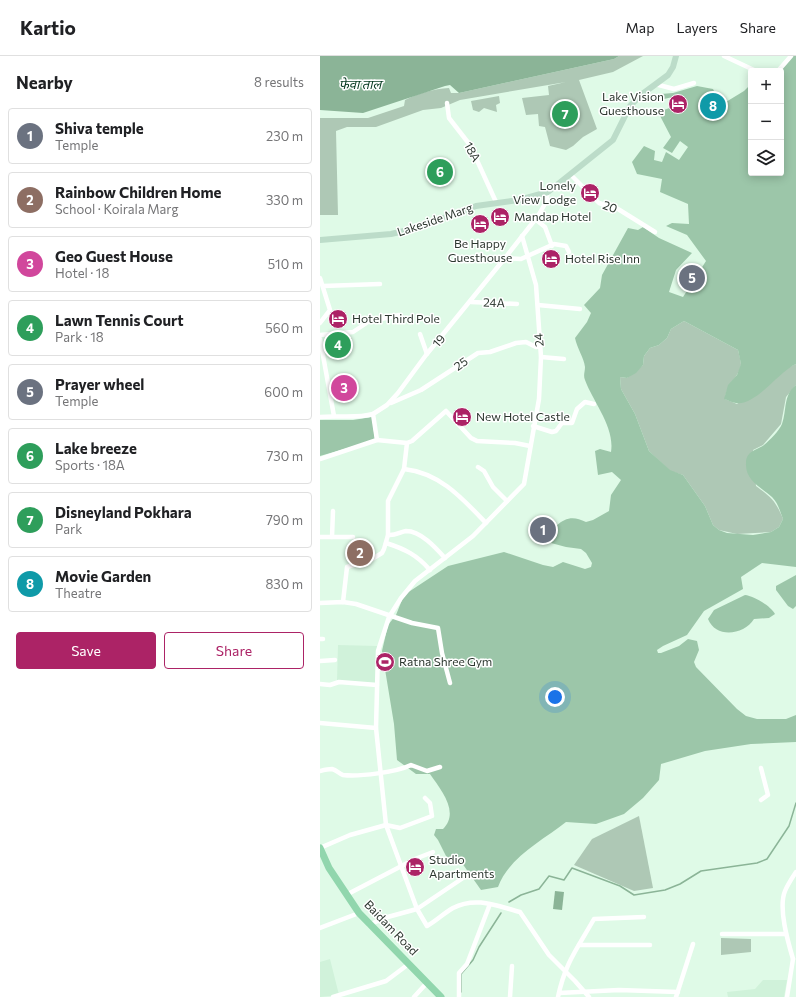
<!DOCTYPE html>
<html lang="en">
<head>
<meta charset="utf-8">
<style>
  :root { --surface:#fff; --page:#f6f6f6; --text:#202124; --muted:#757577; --line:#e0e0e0; --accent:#ac2366 }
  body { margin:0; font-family:Commissioner,"Noto Sans Devanagari",sans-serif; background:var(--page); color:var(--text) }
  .controls { position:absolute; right:12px; top:12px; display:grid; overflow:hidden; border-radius:4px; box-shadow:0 2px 10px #0003 }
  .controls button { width:36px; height:36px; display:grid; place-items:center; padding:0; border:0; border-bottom:1px solid var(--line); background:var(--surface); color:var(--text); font:20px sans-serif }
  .you { position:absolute; left:235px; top:641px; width:14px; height:14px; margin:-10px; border:3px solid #fff; border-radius:50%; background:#1a73e8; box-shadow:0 0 0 6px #1a73e833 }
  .badge { display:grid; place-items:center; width:26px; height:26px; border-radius:50%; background:var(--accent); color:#fff; font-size:13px; font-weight:700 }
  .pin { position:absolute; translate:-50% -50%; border:2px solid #fff; box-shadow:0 1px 4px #0006 }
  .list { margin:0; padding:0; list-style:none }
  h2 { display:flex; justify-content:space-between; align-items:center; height:52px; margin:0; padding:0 16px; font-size:17px }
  h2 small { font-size:13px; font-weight:400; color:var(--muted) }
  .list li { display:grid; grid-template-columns:26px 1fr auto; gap:12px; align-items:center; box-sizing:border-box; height:56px; margin:0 8px 8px; padding:0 8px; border:1px solid var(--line); border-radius:4px }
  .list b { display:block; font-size:15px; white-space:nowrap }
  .list p { margin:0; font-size:13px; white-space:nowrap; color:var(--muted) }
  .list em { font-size:13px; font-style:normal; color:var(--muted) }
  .actions { display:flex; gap:8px; padding:12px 16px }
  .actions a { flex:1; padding:9px 0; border:1px solid var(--accent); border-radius:4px; text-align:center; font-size:14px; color:var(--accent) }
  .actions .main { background:var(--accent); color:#fff }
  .icon { flex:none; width:22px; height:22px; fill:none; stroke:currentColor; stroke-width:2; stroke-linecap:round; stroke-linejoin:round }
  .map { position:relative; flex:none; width:476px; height:941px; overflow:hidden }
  header { display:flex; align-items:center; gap:24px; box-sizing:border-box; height:56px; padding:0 20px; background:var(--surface); border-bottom:1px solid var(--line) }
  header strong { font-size:19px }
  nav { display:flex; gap:22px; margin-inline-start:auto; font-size:14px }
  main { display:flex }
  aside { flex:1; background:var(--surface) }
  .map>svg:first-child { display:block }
  .built { fill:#d0f2da }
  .green { fill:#aec8b5 }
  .forest { fill:#9cc6a9 }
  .water { fill:#8bb497 }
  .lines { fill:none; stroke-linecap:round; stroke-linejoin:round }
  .stream { stroke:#8bb497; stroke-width:1.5 }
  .minor { stroke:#fff; stroke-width:4.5 }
  .secondary { stroke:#bcdcc9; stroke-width:6 }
  .primary { stroke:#91d6ad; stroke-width:7 }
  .labels { text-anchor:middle; stroke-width:3; stroke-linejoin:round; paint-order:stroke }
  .poi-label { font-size:12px; fill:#2c372f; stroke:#fff; text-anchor:start }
  .street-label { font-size:12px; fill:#2c372f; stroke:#fff }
  .water-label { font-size:13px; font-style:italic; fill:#02371c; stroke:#fff }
</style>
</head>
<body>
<header>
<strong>Kartio</strong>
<nav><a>Map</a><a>Layers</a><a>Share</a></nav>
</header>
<main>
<aside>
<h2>Nearby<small>8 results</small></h2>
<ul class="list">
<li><span class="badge" style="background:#6b7280">1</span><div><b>Shiva temple</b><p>Temple</p></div><em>230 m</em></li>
<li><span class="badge" style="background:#8d6e63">2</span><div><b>Rainbow Children Home</b><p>School · Koirala Marg</p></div><em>330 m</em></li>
<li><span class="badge" style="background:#d1479c">3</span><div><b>Geo Guest House</b><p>Hotel · 18</p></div><em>510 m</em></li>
<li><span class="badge" style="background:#2e9e5b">4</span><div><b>Lawn Tennis Court</b><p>Park · 18</p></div><em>560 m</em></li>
<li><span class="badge" style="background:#6b7280">5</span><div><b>Prayer wheel</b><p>Temple</p></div><em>600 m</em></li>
<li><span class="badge" style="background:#2e9e5b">6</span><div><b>Lake breeze</b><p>Sports · 18A</p></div><em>730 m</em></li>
<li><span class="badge" style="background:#2e9e5b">7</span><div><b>Disneyland Pokhara</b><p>Park</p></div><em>790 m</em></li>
<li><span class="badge" style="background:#0f9aa8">8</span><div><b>Movie Garden</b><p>Theatre</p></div><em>830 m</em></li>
</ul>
<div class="actions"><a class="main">Save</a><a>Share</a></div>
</aside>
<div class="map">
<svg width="476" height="941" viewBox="0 0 476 941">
  <rect width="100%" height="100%" fill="#dffae7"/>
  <g class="built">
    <path d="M18 589 57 590 56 627 17 625Z"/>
    <path d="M10 903 19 939 0 941V906Z"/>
    <path d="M443 924H467L464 941H408L407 936 435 933Z"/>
  </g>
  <g class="green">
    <path d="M299 0H323L293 16 259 24 277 73 263 81 253 90 246 94 230 90 225 71 219 70 218 58 206 59 202 42 229 39 228 30 246 26 140 44 121 52 103 54 56 71H27L16 75 18 159H0V62H48L84 50 85 44C99 37 113 33 129 32L131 37H139L294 3Z"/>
    <path d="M179 40 180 47 176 49 177 56 164 52 159 56 153 54 151 45Z"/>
    <path d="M364 265 418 294C419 298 421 305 421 309 418 323 407 326 405 343L417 348 467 312 476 308V329L466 341 461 368 443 389 433 394 436 430C451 441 456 445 463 463L459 471 451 476 417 478 399 474 393 469 385 450 363 419 350 415 329 395 315 358 301 333 300 321 307 322 323 309 324 300 330 292 339 289 347 282 351 273Z"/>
    <path d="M32 282 30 293 6 296 5 284Z"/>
    <path d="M319 760 333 832 314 835 254 809 272 783Z"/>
    <path d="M401 882 431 883V896L401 899Z"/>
  </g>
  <g class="forest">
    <path d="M471 0H476V308C458 316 436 350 416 347 413 347 408 344 404 343L408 329 417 319 421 308 418 294 364 265 351 273 347 282 339 289 330 292 324 300 323 309 316 317 307 322 300 321 301 333 315 358 329 395 350 414 363 419 385 450 393 469 399 474 407 477 433 479 451 476 459 471 463 463C460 455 458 447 452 441 441 431 425 425 426 407 426 395 437 394 444 389 450 384 459 375 462 368 467 354 463 339 476 329V511L442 507 421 521 423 533 384 555 367 579 343 590 337 594 338 597H341L359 590 368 583 377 585 379 594 374 606 376 611 417 653 426 660 437 663H466L476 659V686L431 688 385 695 341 708 339 724 323 742 304 758 276 768 246 766C222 785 189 801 178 831L161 834 137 800 128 804 118 784 114 779 116 773H123C140 756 121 734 110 718H96L77 704 74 668 62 595 68 569 76 559 84 539 128 510 184 496 223 509 233 511 243 506 265 513 271 511 272 507 266 497 261 493 246 491 216 483 218 481 216 466 236 470C246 461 254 460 266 466L273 464 289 455 291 439 301 424 292 416 278 419 275 395 280 393 291 396C295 371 273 346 265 324 263 319 265 316 265 311 264 302 257 292 255 282L267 266 271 257 264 249 280 232 282 219 308 172 318 174 323 171 339 182 372 197 356 214 349 236 363 241 386 205 367 179 346 170 352 167 369 168 368 148 340 136 342 123 317 118 312 106 324 90 335 95 334 104 342 106 346 96 359 104 368 91 360 85 352 97 343 92 351 81 338 56 364 47 361 39 340 44 341 38 353 37 377 30 393 33 401 49 424 35 431 28V117H461L460 15Z"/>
    <path d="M52 361 55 384 0 400V364H33Z"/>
    <path d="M476 519V550L473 553 468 550 456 534V530Z"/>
    <path d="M425 539C434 540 451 550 455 558L449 562 434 563C424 579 396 583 388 563L394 554Z"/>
  </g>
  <g class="water">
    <path d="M0 0H299L294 3 139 37 130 29 125 30 43 57 0 54Z"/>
    <path d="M235 835 244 836 242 854 233 853Z"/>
  </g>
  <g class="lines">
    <g class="stream">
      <path d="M189 846 201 839 219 833 229 820 244 824 252 812 300 830 314 839 345 834 360 828 381 815 437 807 447 803 469 770 476 747"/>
      <path d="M141 936V918L153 904 159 891 181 857"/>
    </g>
    <g class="minor">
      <path d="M404 0 436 15"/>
      <path d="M458 15 471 0"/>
      <path d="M335 28 354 33 374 27"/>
      <path d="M127 47 129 62 150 89 176 146"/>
      <path d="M251 119 279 147 298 153 335 176"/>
      <path d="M215 163 225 171 232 190"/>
      <path d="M185 202 201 203 234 188 246 190 249 196"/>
      <path d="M0 222 10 254 0 267"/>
      <path d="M3 230 60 228"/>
      <path d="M151 246 197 248"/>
      <path d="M218 249 260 253"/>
      <path d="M100 278 107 298"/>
      <path d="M0 279 33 276 48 266 79 259"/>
      <path d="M0 283 14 360"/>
      <path d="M221 301 244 303"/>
      <path d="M71 347 101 334 158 297 170 296 196 287 206 286 216 291 220 290"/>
      <path d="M0 361C18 359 35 363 53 358"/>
      <path d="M213 370 232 376 236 375 242 367H252L257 353 265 346 274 348"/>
      <path d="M57 384 87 387 92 385 126 355 151 382 157 385 195 387 210 390"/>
      <path d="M0 403 57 384 53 358 67 349 78 337 106 299 185 202 218 160 226 146 228 136"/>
      <path d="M158 411 164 415 173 431 187 445"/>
      <path d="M84 413C120 417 142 442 166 467"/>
      <path d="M68 479C75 480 80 476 86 475 101 475 116 492 125 502"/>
      <path d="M0 481H33"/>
      <path d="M12 481 13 455"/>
      <path d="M66 487C85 493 97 499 110 514"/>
      <path d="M23 546 27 511 52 503 62 497 64 493 68 479V445L84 413 87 387"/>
      <path d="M0 547 23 546 36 548 92 567 118 572 122 597 130 627"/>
      <path d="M0 583H3"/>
      <path d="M0 605 15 604"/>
      <path d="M0 628 10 629 19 626 57 629"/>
      <path d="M0 667 56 672"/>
      <path d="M0 715C4 714 9 713 12 713 17 714 19 718 23 719 39 721 77 716 91 709L107 715 120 711"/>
      <path d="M441 744 448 739 441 712"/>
      <path d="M0 792 30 779 66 769 80 772 112 760 110 747 105 742"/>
      <path d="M143 822 97 853 66 769 56 672 58 595 69 561 81 542 95 525 153 480 204 428 219 343 221 301 216 229 202 180"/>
      <path d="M26 839 95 803 113 796"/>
      <path d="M49 869 64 862 97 853 107 870C116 865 124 857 133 852 156 840 177 850 200 856L229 899 255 925 269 941"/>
      <path d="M0 872 39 857"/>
      <path d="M402 878H466"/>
      <path d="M259 889H330"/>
      <path d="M473 903C468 886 458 852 465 835 468 828 472 822 476 816"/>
      <path d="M239 937 299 934 358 936"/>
      <path d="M13 941 66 925 86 910"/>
      <path d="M94 941 104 930"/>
      <path d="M139 941V917L147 908 170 848"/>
      <path d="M190 941 192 910"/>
      <path d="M238 941C245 907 257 893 274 863L324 861"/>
      <path d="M356 941 373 888"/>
      <path d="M467 941 473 903"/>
    </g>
    <path class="secondary" d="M0 184 71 178 93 173 156 150 199 144 228 136 293 84 310 50 321 39 348 19 353 11 356 0"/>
    <path class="primary" d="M0 792 9 812 39 857 121 941"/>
  </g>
  <defs>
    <symbol id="hotel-disc" viewBox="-11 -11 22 22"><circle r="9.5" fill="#ac2366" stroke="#fff"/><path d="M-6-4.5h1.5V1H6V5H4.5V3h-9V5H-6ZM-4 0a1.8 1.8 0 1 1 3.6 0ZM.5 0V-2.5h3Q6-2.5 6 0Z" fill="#fff"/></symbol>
    <symbol id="stadium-disc" viewBox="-11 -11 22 22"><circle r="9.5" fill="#ac2366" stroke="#fff"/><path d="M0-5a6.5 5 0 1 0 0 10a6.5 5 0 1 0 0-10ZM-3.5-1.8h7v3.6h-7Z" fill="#fff"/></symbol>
  </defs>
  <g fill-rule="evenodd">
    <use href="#hotel-disc" x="347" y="37" width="22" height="22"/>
    <use href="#hotel-disc" x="259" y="126" width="22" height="22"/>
    <use href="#hotel-disc" x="169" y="150" width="22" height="22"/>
    <use href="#hotel-disc" x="149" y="157" width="22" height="22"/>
    <use href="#hotel-disc" x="220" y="192" width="22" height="22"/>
    <use href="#hotel-disc" x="7" y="252" width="22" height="22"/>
    <use href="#hotel-disc" x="131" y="350" width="22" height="22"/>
    <use href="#stadium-disc" x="54" y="595" width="22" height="22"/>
    <use href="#hotel-disc" x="84" y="800" width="22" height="22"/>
  </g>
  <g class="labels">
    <g class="poi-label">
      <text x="344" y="45" text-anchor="end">Lake Vision<tspan x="344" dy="14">Guesthouse</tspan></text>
      <text x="256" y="134" text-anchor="end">Lonely<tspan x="256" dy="14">View Lodge</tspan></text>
      <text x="194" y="165">Mandap Hotel</text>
      <text x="160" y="192" text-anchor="middle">Be Happy<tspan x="160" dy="14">Guesthouse</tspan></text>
      <text x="245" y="207">Hotel Rise Inn</text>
      <text x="32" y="267">Hotel Third Pole</text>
      <text x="156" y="365">New Hotel Castle</text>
      <text x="79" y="610">Ratna Shree Gym</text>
      <text x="109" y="808">Studio<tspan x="109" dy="14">Apartments</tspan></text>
    </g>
    <g class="street-label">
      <text transform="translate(152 96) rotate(62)" y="4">18A</text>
      <text transform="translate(290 151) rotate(21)" y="4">20</text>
      <text transform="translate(115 164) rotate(-19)" y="4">Lakeside Marg</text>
      <text transform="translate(174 247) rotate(2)" y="4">24A</text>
      <text transform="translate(219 284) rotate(-96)" y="4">24</text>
      <text transform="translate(119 285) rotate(-49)" y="4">19</text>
      <text transform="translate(141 308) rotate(-35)" y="4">25</text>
      <text transform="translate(71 872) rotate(46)" y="4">Baidam Road</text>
    </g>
    <g class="water-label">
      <text x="40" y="33">फेवा ताल</text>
    </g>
  </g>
</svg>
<div class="controls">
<button>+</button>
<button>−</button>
<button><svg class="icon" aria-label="layers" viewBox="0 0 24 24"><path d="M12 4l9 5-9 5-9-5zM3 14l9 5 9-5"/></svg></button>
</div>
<div class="you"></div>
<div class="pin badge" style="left:223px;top:474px;background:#6b7280">1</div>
<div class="pin badge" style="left:40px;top:497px;background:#8d6e63">2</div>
<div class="pin badge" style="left:24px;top:332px;background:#d1479c">3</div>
<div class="pin badge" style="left:18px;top:289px;background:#2e9e5b">4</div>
<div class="pin badge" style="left:372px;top:222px;background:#6b7280">5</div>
<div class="pin badge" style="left:120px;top:116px;background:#2e9e5b">6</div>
<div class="pin badge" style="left:245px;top:58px;background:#2e9e5b">7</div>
<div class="pin badge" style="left:393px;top:50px;background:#0f9aa8">8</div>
</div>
</main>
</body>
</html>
